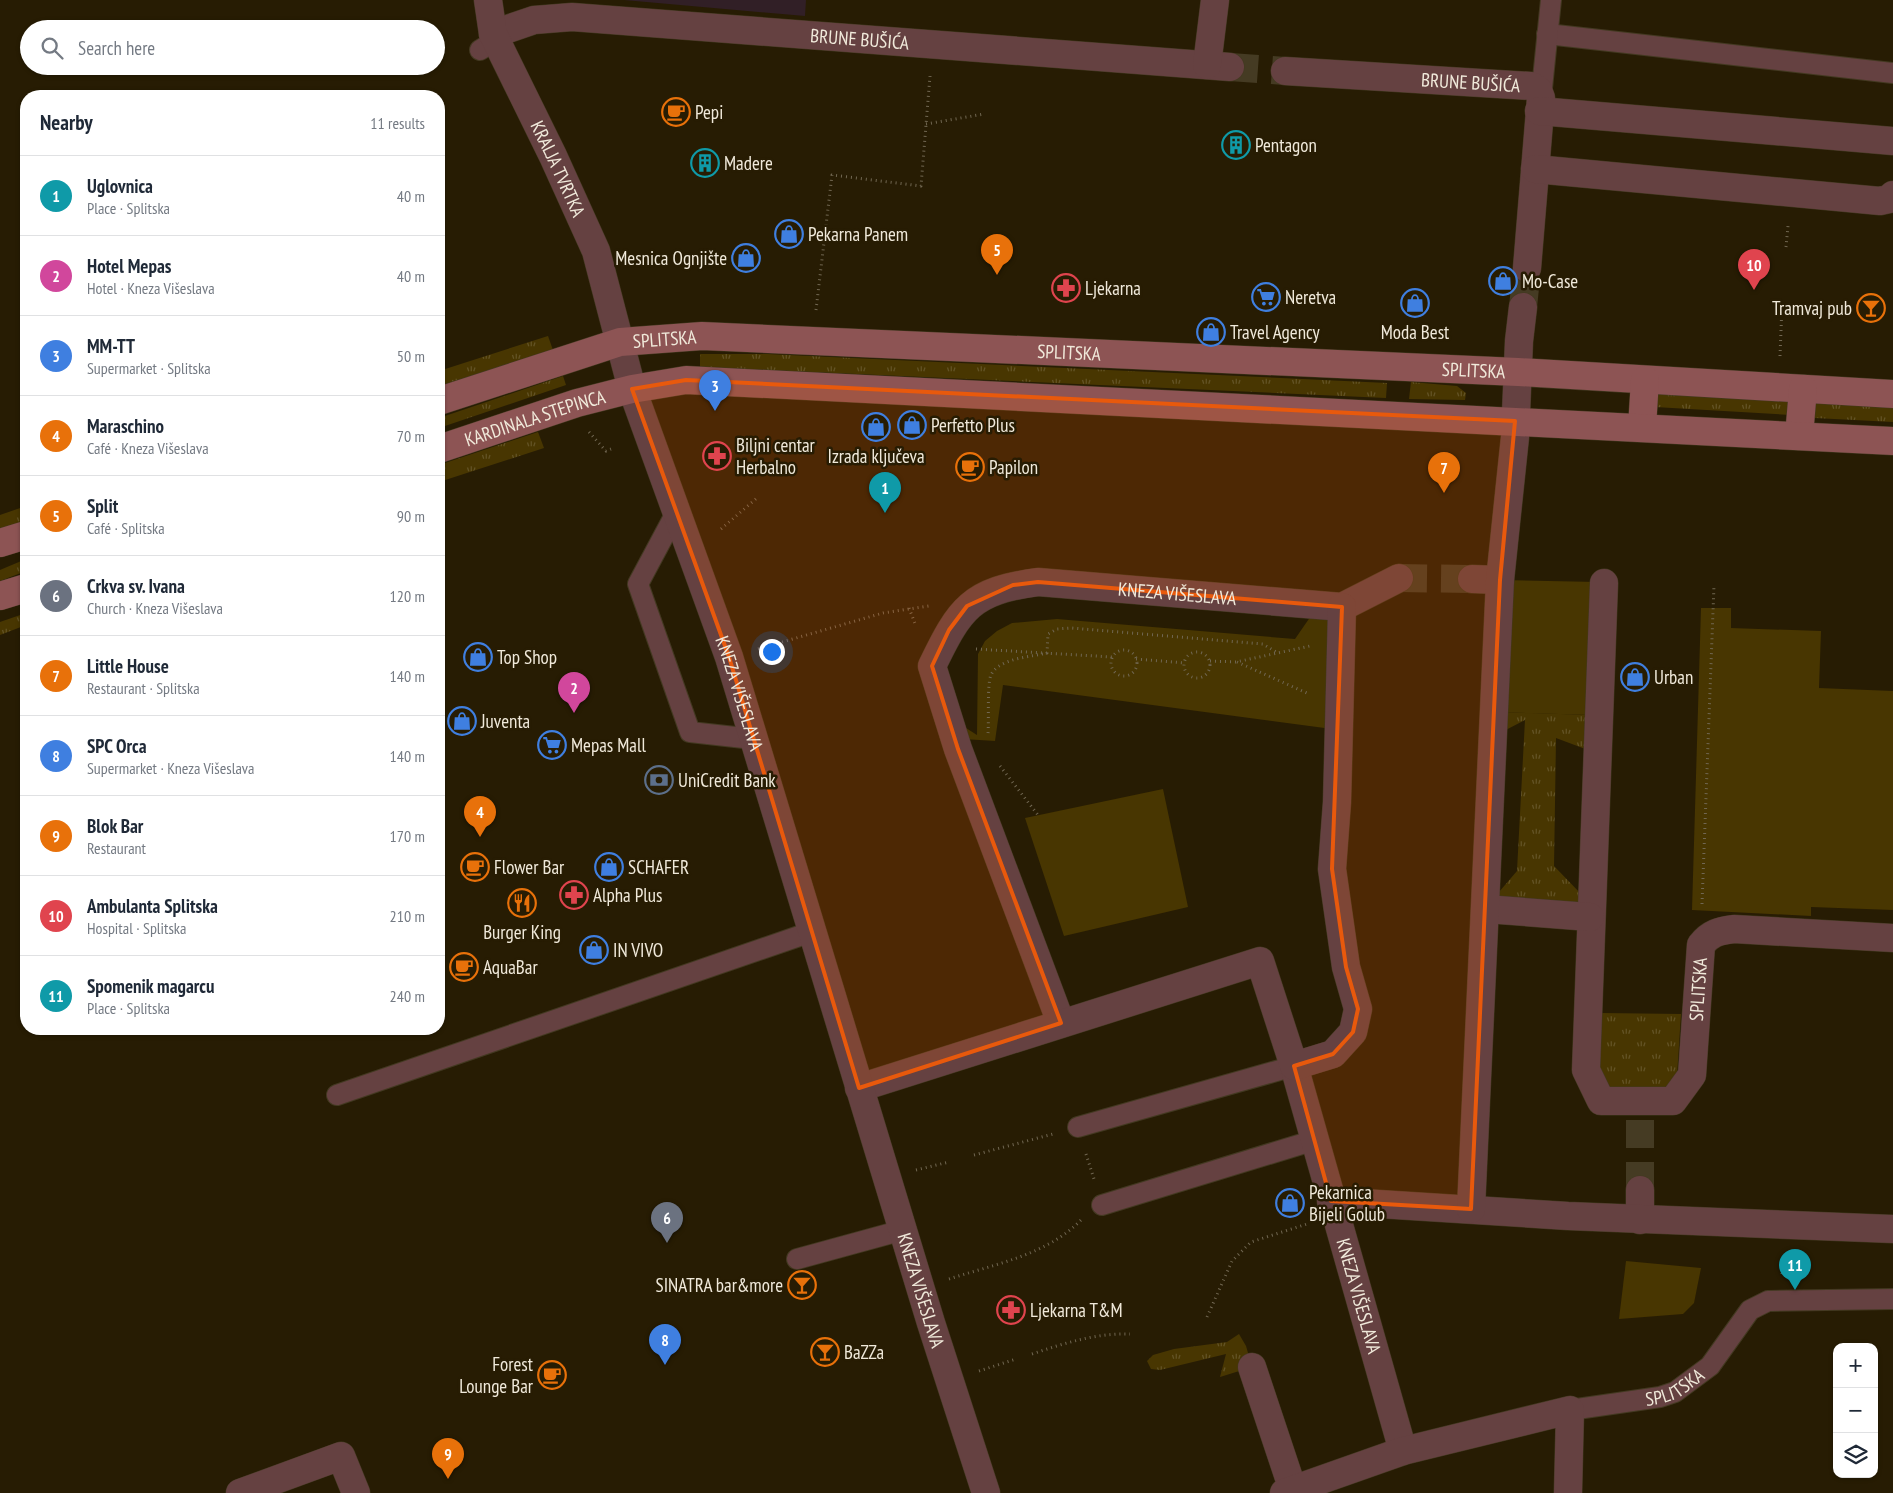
<!DOCTYPE html>
<html lang="en">
<head>
<meta charset="utf-8">
<style>
  :root { --surface:#fff; --page:#f2f2f3; --text:#1f2937; --muted:#747a83; --line:#e0e1e3; --accent:#db2777 }
  body { margin:0; font-family:"PT Sans Narrow",sans-serif; background:var(--page); color:var(--text) }
  .controls { position:absolute; right:15px; bottom:15px; display:grid; overflow:hidden; border-radius:10px; box-shadow:0 1px 4px #0004 }
  .controls button { width:45px; height:45px; display:grid; place-items:center; padding:0; border:0; border-bottom:1px solid var(--line); background:var(--surface); color:var(--text); font:25px sans-serif }
  .you { position:absolute; left:771px; top:651px; width:18px; height:18px; margin:-12px; border:4px solid #fff; border-radius:50%; background:#1a73e8; box-shadow:0 0 0 8px #1a73e833 }
  .badge { display:grid; place-items:center; width:32px; height:32px; border-radius:50%; background:var(--accent); color:#fff; font-size:16px; font-weight:700 }
  .pin { position:absolute; translate:-50% -41px; filter:drop-shadow(0 1px 2px #0008) }
  .pin::after { content:''; position:absolute; top:26px; width:18px; height:15px; background:inherit; clip-path:polygon(0 0,100% 0,50% 100%) }
  .list { margin:0; padding:0; list-style:none }
  h2 { display:flex; justify-content:space-between; align-items:center; height:65px; margin:0; padding:0 20px; font-size:21px }
  h2 small { font-size:16px; font-weight:400; color:var(--muted) }
  .list li { display:grid; grid-template-columns:32px 1fr auto; gap:15px; align-items:center; box-sizing:border-box; height:80px; padding:0 20px; border-top:1px solid var(--line) }
  .list b { display:block; font-size:19px; white-space:nowrap }
  .list p { margin:0; font-size:16px; white-space:nowrap; color:var(--muted) }
  .list em { font-size:16px; font-style:normal; color:var(--muted) }
  .icon { flex:none; width:28px; height:28px; fill:none; stroke:currentColor; stroke-width:2; stroke-linecap:round; stroke-linejoin:round }
  .map { position:relative; flex:none; width:1893px; height:1493px; overflow:hidden }
  .search { position:absolute; background:var(--surface); box-shadow:0 1px 4px #0004; left:20px; top:20px; width:425px; height:55px; display:flex; align-items:center; gap:12px; box-sizing:border-box; padding:0 18px; border-radius:28px; color:var(--muted); font-size:19px }
  .panel { position:absolute; background:var(--surface); box-shadow:0 1px 4px #0004; left:20px; top:90px; width:425px; height:945px; border-radius:20px }
  .map>svg:first-child { display:block }
  .medical { fill:#311f26 }
  .grass { fill:url(#grass-tufts) }
  .green { fill:#483601 }
  .lines { fill:none; stroke-linecap:round; stroke-linejoin:round }
  .minor-tunnel { stroke:#453b23; stroke-width:28; stroke-dasharray:28 14; stroke-linecap:butt }
  .service-casing { stroke:#433921; stroke-width:22 }
  .minor-casing { stroke:#433921; stroke-width:29 }
  .tertiary-casing { stroke:#433921; stroke-width:29 }
  .secondary-casing { stroke:#433921; stroke-width:29 }
  .path { stroke:#716752; stroke-width:3; stroke-dasharray:1 4; stroke-linecap:butt }
  .service { stroke:#654141; stroke-width:20 }
  .minor { stroke:#654141; stroke-width:28 }
  .tertiary { stroke:#654141; stroke-width:28 }
  .secondary { stroke:#8d5454; stroke-width:28 }
  .marked { fill:#e8590c; fill-opacity:0.2; stroke:#e8590c; stroke-width:4; stroke-linejoin:round }
  .labels { text-anchor:middle; stroke-width:5; stroke-linejoin:round; paint-order:stroke }
  .street-label { font-size:19px; fill:#f0e9da; stroke:#271c03 }
  .poi-label { font-size:19px; fill:#f0e9da; stroke:#271c03; text-anchor:start }
</style>
</head>
<body>
<div class="map">
<svg width="1893" height="1493" viewBox="0 0 1893 1493">
  <defs>
    <pattern id="grass-tufts" width="24" height="20" patternUnits="userSpaceOnUse" patternTransform="scale(1.25)"><rect width="24" height="20" fill="#483601"/><path d="M3 7l-1-3M5 7V3M7 7l1-3M15 17l-1-3M17 17v-4M19 17l1-3" fill="none" stroke="#635325"/></pattern>
  </defs>
  <rect width="100%" height="100%" fill="#271c03"/>
  <path class="medical" d="M624 0H806L805 16Z"/>
  <g class="grass">
    <path d="M548 336 554 353 439 390V371Z"/>
    <path d="M700 354H767L1387 383 1386 398 700 367Z"/>
    <path d="M563 376 566 385 439 428V418Z"/>
    <path d="M1411 382 1457 386 1466 393 1465 400 1409 399Z"/>
    <path d="M1656 393 1792 401 1791 415 1655 407Z"/>
    <path d="M1814 403 1893 407V422L1815 418Z"/>
    <path d="M538 432 544 448 439 482V465Z"/>
    <path d="M26 506V526L0 534V515Z"/>
    <path d="M26 559V571L0 581V570Z"/>
    <path d="M26 613V625L0 635V622Z"/>
    <path d="M1499 712 1591 715 1588 750 1556 738 1554 866 1582 895 1579 907 1493 899 1517 871 1525 720 1498 734Z"/>
    <path d="M1600 1013 1681 1014 1677 1076 1665 1089 1610 1088 1598 1067Z"/>
    <path d="M1239 1334 1246 1346 1252 1367 1220 1377 1226 1354 1160 1370 1151 1369 1147 1361 1153 1355 1174 1349 1227 1342Z"/>
  </g>
  <g class="green">
    <path d="M1500 580 1598 582 1593 715 1494 712Z"/>
    <path d="M1701 608H1731V628L1821 631 1819 688 1893 691V910L1811 907V916L1692 910Z"/>
    <path d="M1315 610 1330 611 1332 729 1003 685 995 741 963 739 955 721 977 735 978 654 985 641 997 631 1012 623 1057 619 1295 639Z"/>
    <path d="M1163 789 1188 907 1064 936 1025 818Z"/>
    <path d="M1626 1261 1701 1268 1694 1303 1683 1314 1619 1319Z"/>
  </g>
  <g class="lines">
    <g class="minor-tunnel">
      <path d="M1230 67 1285 71"/>
      <path d="M1523 307 1527 268"/>
      <path d="M1399 578 1472 579"/>
      <path d="M1640 1190V1119"/>
    </g>
    <defs>
      <g id="service">
        <path d="M1547 34 1893 73"/>
        <path d="M480 50 496 40"/>
        <path d="M1541 98 1551 0"/>
        <path d="M677 511 638 584 690 732 753 739"/>
        <path d="M337 1095 811 932"/>
        <path d="M1078 1127 1294 1066"/>
        <path d="M1102 1205 1315 1140"/>
        <path d="M797 1259 903 1230"/>
        <path id="s1" d="M1570 1410 1660 1397 1675 1392 1710 1366 1750 1310 1768 1301 1893 1299"/>
      </g>
      <g id="minor">
        <path id="s2" d="M493 34 534 20 572 17 1230 67"/>
        <path d="M1207 65 1215 0"/>
        <path id="s3" d="M1285 71 1531 86 1538 90 1541 98 1527 268"/>
        <path d="M1539 111 1893 141"/>
        <path d="M1535 169 1880 201 1889 199 1893 195"/>
        <path d="M1472 579 1500 580"/>
        <path id="s4" d="M1604 583 1586 1070 1601 1101H1673L1692 1075 1701 945C1710 933 1719 931 1734 929L1893 938"/>
        <path d="M1342 607 1399 578"/>
        <path d="M1486 909 1590 917"/>
        <path id="s5" d="M1061 1023 958 749 932 666C960 608 971 591 1038 582L1342 607"/>
        <path id="s6" d="M1294 1066 1403 1451"/>
        <path d="M859 1088 1260 961 1294 1066 1333 1054 1353 1032 1358 1009 1346 967 1332 869 1337 802 1342 607"/>
        <path d="M1640 1190V1220"/>
        <path d="M1331 1201 1568 1216 1893 1229"/>
        <path d="M1471 1209 1500 580 1515 437 1519 341 1523 307"/>
        <path d="M1252 1367 1293 1490"/>
        <path d="M240 1493 341 1456 356 1493"/>
        <path d="M1284 1493 1403 1451 1570 1410 1568 1493"/>
      </g>
      <g id="tertiary">
        <path id="s7" d="M488 0 493 34 553 156 596 251 632 389 729 657 931 1323 986 1493"/>
      </g>
      <g id="secondary">
        <path id="s8" d="M439 401 620 342 702 336 1518 372 1893 394"/>
        <path d="M1642 427 1645 380"/>
        <path d="M1799 436 1803 389"/>
        <path id="s9" d="M439 449 577 403 632 389 686 380 1893 441"/>
        <path d="M0 543 26 535"/>
        <path d="M0 596 26 588"/>
      </g>
    </defs>
    <use href="#service" class="service-casing"/>
    <use href="#minor" class="minor-casing"/>
    <use href="#tertiary" class="tertiary-casing"/>
    <use href="#secondary" class="secondary-casing"/>
    <g class="path">
      <path d="M926 124 984 114"/>
      <path d="M1786 247 1788 226H1791"/>
      <path d="M816 310 832 175 921 186 930 76"/>
      <path d="M1780 356 1782 305"/>
      <path d="M589 432 606 451 611 449"/>
      <path d="M721 529 757 498"/>
      <path d="M909 608 916 626"/>
      <path d="M758 649 883 613 929 606"/>
      <path d="M976 649 1112 657"/>
      <circle cx="1124" cy="663" r="13"/>
      <circle cx="1197" cy="665" r="13"/>
      <path d="M1136 659 1185 663"/>
      <path d="M1210 661 1236 662 1310 646"/>
      <path d="M1237 662 1309 694"/>
      <path d="M988 733C989 722 987 683 991 675 999 658 1031 657 1047 653L1048 634 1057 629 1071 628 1263 644 1276 652"/>
      <path d="M1000 766 1038 815"/>
      <path d="M1702 904 1714 585"/>
      <path d="M1086 1154 1094 1179"/>
      <path d="M974 1155 1053 1134"/>
      <path d="M916 1170 949 1162"/>
      <path d="M1782 1274 1783 1255"/>
      <path d="M949 1279C995 1264 1047 1255 1081 1220"/>
      <path d="M1207 1317 1232 1261 1251 1242 1307 1224"/>
      <path d="M1032 1354C1065 1343 1096 1333 1130 1334"/>
      <path d="M979 1371 1016 1359"/>
    </g>
    <use href="#service" class="service"/>
    <use href="#minor" class="minor"/>
    <use href="#tertiary" class="tertiary"/>
    <use href="#secondary" class="secondary"/>
  </g>
  <path class="marked" d="M686 380 1515 421 1500 580 1471 1209 1331 1201 1294 1066 1333 1054 1353 1032 1358 1009 1346 967 1332 869 1342 607 1038 582 1013 585 967 606 949 630 932 666 958 749 1061 1023 859 1088 729 657 632 389Z"/>
  <defs>
    <symbol id="cafe-ring" viewBox="-11 -11 22 22"><circle r="9.5" fill="#271c03" stroke="#e8710a" stroke-width="1.5"/><path d="M-5.5-4.5H6V0H3Q3 3.5 0 3.5H-2.5Q-5.5 3.5-5.5 0ZM3-3.2v2h1.7v-2ZM-6 4.5H4V6H-6Z" fill="#e8710a"/></symbol>
    <symbol id="building-ring" viewBox="-11 -11 22 22"><circle r="9.5" fill="#271c03" stroke="#0f9aa8" stroke-width="1.5"/><path d="M-4-6H4V6H1V3H-1V6H-4ZM-2.5-4.3h1.7v1.8h-1.7ZM.8-4.3h1.7v1.8H.8ZM-2.5-1h1.7V.8h-1.7ZM.8-1h1.7V.8H.8Z" fill="#0f9aa8"/></symbol>
    <symbol id="shop-ring" viewBox="-11 -11 22 22"><circle r="9.5" fill="#271c03" stroke="#3f7fe0" stroke-width="1.5"/><path d="M-5-2.5h2.3a2.7 3.5 0 0 1 5.4 0H5L5.5 6h-11ZM-1.5-2.5h3a1.5 2.3 0 0 0-3 0Z" fill="#3f7fe0"/></symbol>
    <symbol id="pharmacy-ring" viewBox="-11 -11 22 22"><circle r="9.5" fill="#271c03" stroke="#e0444e" stroke-width="1.5"/><path d="M-2-6h4v4h4v4h-4v4h-4v-4h-4v-4h4Z" fill="#e0444e"/></symbol>
    <symbol id="supermarket-ring" viewBox="-11 -11 22 22"><circle r="9.5" fill="#271c03" stroke="#3f7fe0" stroke-width="1.5"/><path d="M-6-5.5h2.5l.6 2H6L4.5 2H-2.5L-4.4-4H-6ZM-1.5 3.2a1.3 1.3 0 1 0 .1 0ZM3 3.2a1.3 1.3 0 1 0 .1 0Z" fill="#3f7fe0"/></symbol>
    <symbol id="bar-ring" viewBox="-11 -11 22 22"><circle r="9.5" fill="#271c03" stroke="#e8710a" stroke-width="1.5"/><path d="M-6-5H6L.8 .8V4.5H3.5V6h-7V4.5H-.8V.8Z" fill="#e8710a"/></symbol>
    <symbol id="bank-ring" viewBox="-11 -11 22 22"><circle r="9.5" fill="#271c03" stroke="#5c6f8a" stroke-width="1.5"/><path d="M-6-4H6V4H-6ZM0-2.3a2.3 2.3 0 1 0 0 4.6a2.3 2.3 0 1 0 0-4.6Z" fill="#5c6f8a"/></symbol>
    <symbol id="restaurant-ring" viewBox="-11 -11 22 22"><circle r="9.5" fill="#271c03" stroke="#e8710a" stroke-width="1.5"/><path d="M-5-6h1v4h1v-4h1v4h1v-4h1v5L-1.5 .5V6h-2V.5L-5-1ZM5-6V6H3V1.5H1.5Q1.5-4 5-6Z" fill="#e8710a"/></symbol>
  </defs>
  <g fill-rule="evenodd">
    <use href="#cafe-ring" x="660" y="96" width="32" height="32"/>
    <use href="#building-ring" x="1220" y="129" width="32" height="32"/>
    <use href="#building-ring" x="689" y="147" width="32" height="32"/>
    <use href="#shop-ring" x="773" y="218" width="32" height="32"/>
    <use href="#shop-ring" x="730" y="242" width="32" height="32"/>
    <use href="#shop-ring" x="1487" y="265" width="32" height="32"/>
    <use href="#pharmacy-ring" x="1050" y="272" width="32" height="32"/>
    <use href="#supermarket-ring" x="1250" y="281" width="32" height="32"/>
    <use href="#shop-ring" x="1399" y="287" width="32" height="32"/>
    <use href="#bar-ring" x="1855" y="292" width="32" height="32"/>
    <use href="#shop-ring" x="1195" y="316" width="32" height="32"/>
    <use href="#shop-ring" x="896" y="409" width="32" height="32"/>
    <use href="#shop-ring" x="860" y="411" width="32" height="32"/>
    <use href="#pharmacy-ring" x="701" y="440" width="32" height="32"/>
    <use href="#cafe-ring" x="954" y="451" width="32" height="32"/>
    <use href="#shop-ring" x="462" y="641" width="32" height="32"/>
    <use href="#shop-ring" x="1619" y="661" width="32" height="32"/>
    <use href="#shop-ring" x="446" y="705" width="32" height="32"/>
    <use href="#supermarket-ring" x="536" y="729" width="32" height="32"/>
    <use href="#bank-ring" x="643" y="764" width="32" height="32"/>
    <use href="#cafe-ring" x="459" y="851" width="32" height="32"/>
    <use href="#shop-ring" x="593" y="851" width="32" height="32"/>
    <use href="#pharmacy-ring" x="558" y="879" width="32" height="32"/>
    <use href="#restaurant-ring" x="506" y="887" width="32" height="32"/>
    <use href="#shop-ring" x="578" y="934" width="32" height="32"/>
    <use href="#cafe-ring" x="448" y="951" width="32" height="32"/>
    <use href="#shop-ring" x="1274" y="1187" width="32" height="32"/>
    <use href="#bar-ring" x="786" y="1269" width="32" height="32"/>
    <use href="#pharmacy-ring" x="995" y="1294" width="32" height="32"/>
    <use href="#bar-ring" x="809" y="1336" width="32" height="32"/>
    <use href="#cafe-ring" x="536" y="1359" width="32" height="32"/>
  </g>
  <g class="labels">
    <g class="street-label">
      <text dy="7" stroke="none"><textPath href="#s2" startOffset="370">BRUNE BUŠIĆA</textPath></text>
      <text dy="7" stroke="none"><textPath href="#s3" startOffset="186">BRUNE BUŠIĆA</textPath></text>
      <text dy="7" stroke="none"><textPath href="#s7" startOffset="184">KRALJA TVRTKA</textPath></text>
      <text dy="7" stroke="none"><textPath href="#s8" startOffset="235">SPLITSKA</textPath></text>
      <text dy="7" stroke="none"><textPath href="#s8" startOffset="640">SPLITSKA</textPath></text>
      <text dy="7" stroke="none"><textPath href="#s8" startOffset="1045">SPLITSKA</textPath></text>
      <text dy="7" stroke="none"><textPath href="#s9" startOffset="101">KARDINALA STEPINCA</textPath></text>
      <text dy="7" stroke="none"><textPath href="#s5" startOffset="664">KNEZA VIŠESLAVA</textPath></text>
      <text dy="7" stroke="none"><textPath href="#s7" startOffset="740">KNEZA VIŠESLAVA</textPath></text>
      <text dy="7" stroke="none"><textPath href="#s4" startOffset="712">SPLITSKA</textPath></text>
      <text dy="7" stroke="none"><textPath href="#s7" startOffset="1364">KNEZA VIŠESLAVA</textPath></text>
      <text dy="7" stroke="none"><textPath href="#s6" startOffset="239">KNEZA VIŠESLAVA</textPath></text>
      <text dy="7" stroke="none"><textPath href="#s1" startOffset="108">SPLITSKA</textPath></text>
    </g>
    <g class="poi-label">
      <text x="695" y="119">Pepi</text>
      <text x="1255" y="152">Pentagon</text>
      <text x="724" y="170">Madere</text>
      <text x="808" y="241">Pekarna Panem</text>
      <text x="727" y="265" text-anchor="end">Mesnica Ognjište</text>
      <text x="1522" y="288">Mo-Case</text>
      <text x="1085" y="295">Ljekarna</text>
      <text x="1285" y="304">Neretva</text>
      <text x="1852" y="315" text-anchor="end">Tramvaj pub</text>
      <text x="1230" y="339">Travel Agency</text>
      <text x="1415" y="339" text-anchor="middle">Moda Best</text>
      <text x="931" y="432">Perfetto Plus</text>
      <text x="736" y="452">Biljni centar<tspan x="736" dy="22">Herbalno</tspan></text>
      <text x="876" y="463" text-anchor="middle">Izrada ključeva</text>
      <text x="989" y="474">Papilon</text>
      <text x="497" y="664">Top Shop</text>
      <text x="1654" y="684">Urban</text>
      <text x="481" y="728">Juventa</text>
      <text x="571" y="752">Mepas Mall</text>
      <text x="678" y="787">UniCredit Bank</text>
      <text x="494" y="874">Flower Bar</text>
      <text x="628" y="874">SCHAFER</text>
      <text x="593" y="902">Alpha Plus</text>
      <text x="522" y="939" text-anchor="middle">Burger King</text>
      <text x="613" y="957">IN VIVO</text>
      <text x="483" y="974">AquaBar</text>
      <text x="1309" y="1199">Pekarnica<tspan x="1309" dy="22">Bijeli Golub</tspan></text>
      <text x="783" y="1292" text-anchor="end">SINATRA bar&amp;more</text>
      <text x="1030" y="1317">Ljekarna T&amp;M</text>
      <text x="844" y="1359">BaZZa</text>
      <text x="533" y="1371" text-anchor="end">Forest<tspan x="533" dy="22">Lounge Bar</tspan></text>
    </g>
  </g>
</svg>
<div class="controls">
<button>+</button>
<button>−</button>
<button><svg class="icon" aria-label="layers" viewBox="0 0 24 24"><path d="M12 4l9 5-9 5-9-5zM3 14l9 5 9-5"/></svg></button>
</div>
<div class="you"></div>
<div class="pin badge" style="left:885px;top:513px;background:#0f9aa8">1</div>
<div class="pin badge" style="left:574px;top:713px;background:#d1479c">2</div>
<div class="pin badge" style="left:715px;top:411px;background:#3f7fe0">3</div>
<div class="pin badge" style="left:480px;top:837px;background:#e8710a">4</div>
<div class="pin badge" style="left:997px;top:275px;background:#e8710a">5</div>
<div class="pin badge" style="left:667px;top:1243px;background:#6b7280">6</div>
<div class="pin badge" style="left:1444px;top:493px;background:#e8710a">7</div>
<div class="pin badge" style="left:665px;top:1365px;background:#3f7fe0">8</div>
<div class="pin badge" style="left:448px;top:1479px;background:#e8710a">9</div>
<div class="pin badge" style="left:1754px;top:290px;background:#e0444e">10</div>
<div class="pin badge" style="left:1795px;top:1290px;background:#0f9aa8">11</div>
<div class="search"><svg class="icon" aria-label="search" viewBox="0 0 24 24"><circle cx="10" cy="10" r="6"/><path d="M15 15l6 6"/></svg>Search here</div>
<section class="panel">
<h2>Nearby<small>11 results</small></h2>
<ul class="list">
<li><span class="badge" style="background:#0f9aa8">1</span><div><b>Uglovnica</b><p>Place · Splitska</p></div><em>40 m</em></li>
<li><span class="badge" style="background:#d1479c">2</span><div><b>Hotel Mepas</b><p>Hotel · Kneza Višeslava</p></div><em>40 m</em></li>
<li><span class="badge" style="background:#3f7fe0">3</span><div><b>MM-TT</b><p>Supermarket · Splitska</p></div><em>50 m</em></li>
<li><span class="badge" style="background:#e8710a">4</span><div><b>Maraschino</b><p>Café · Kneza Višeslava</p></div><em>70 m</em></li>
<li><span class="badge" style="background:#e8710a">5</span><div><b>Split</b><p>Café · Splitska</p></div><em>90 m</em></li>
<li><span class="badge" style="background:#6b7280">6</span><div><b>Crkva sv. Ivana</b><p>Church · Kneza Višeslava</p></div><em>120 m</em></li>
<li><span class="badge" style="background:#e8710a">7</span><div><b>Little House</b><p>Restaurant · Splitska</p></div><em>140 m</em></li>
<li><span class="badge" style="background:#3f7fe0">8</span><div><b>SPC Orca</b><p>Supermarket · Kneza Višeslava</p></div><em>140 m</em></li>
<li><span class="badge" style="background:#e8710a">9</span><div><b>Blok Bar</b><p>Restaurant</p></div><em>170 m</em></li>
<li><span class="badge" style="background:#e0444e">10</span><div><b>Ambulanta Splitska</b><p>Hospital · Splitska</p></div><em>210 m</em></li>
<li><span class="badge" style="background:#0f9aa8">11</span><div><b>Spomenik magarcu</b><p>Place · Splitska</p></div><em>240 m</em></li>
</ul>
</section>
</div>
</body>
</html>
